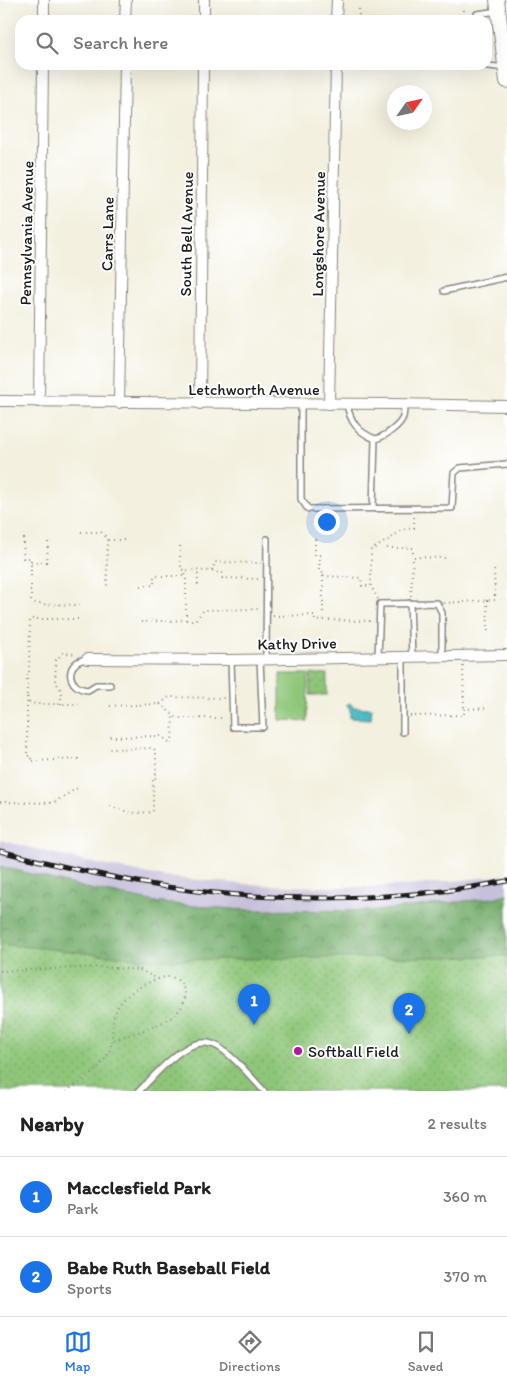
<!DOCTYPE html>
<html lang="en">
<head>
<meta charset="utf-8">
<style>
  :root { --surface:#fff; --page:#f6f6f6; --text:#222; --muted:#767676; --line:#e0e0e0; --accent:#1a73e8 }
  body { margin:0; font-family:Itim,sans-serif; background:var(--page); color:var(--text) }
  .compass { position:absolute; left:387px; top:85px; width:45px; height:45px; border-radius:50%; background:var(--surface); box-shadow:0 5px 20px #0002; rotate:56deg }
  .you { position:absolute; left:326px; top:521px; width:18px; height:18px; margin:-12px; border:4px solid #fff; border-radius:50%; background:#1a73e8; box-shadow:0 0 0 8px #1a73e833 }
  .badge { display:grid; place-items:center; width:32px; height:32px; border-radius:50%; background:var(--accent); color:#fff; font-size:16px; font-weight:700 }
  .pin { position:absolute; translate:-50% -41px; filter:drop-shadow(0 1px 2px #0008) }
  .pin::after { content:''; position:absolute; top:26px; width:18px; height:15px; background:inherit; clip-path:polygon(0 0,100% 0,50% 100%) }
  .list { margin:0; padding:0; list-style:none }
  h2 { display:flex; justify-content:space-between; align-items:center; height:65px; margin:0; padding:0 20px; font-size:21px }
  h2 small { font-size:16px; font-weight:400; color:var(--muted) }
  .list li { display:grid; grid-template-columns:32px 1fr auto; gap:15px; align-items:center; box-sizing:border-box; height:80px; padding:0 20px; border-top:1px solid var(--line) }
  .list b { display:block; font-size:19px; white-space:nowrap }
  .list p { margin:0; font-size:16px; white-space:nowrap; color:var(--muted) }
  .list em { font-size:16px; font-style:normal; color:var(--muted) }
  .icon { flex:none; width:28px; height:28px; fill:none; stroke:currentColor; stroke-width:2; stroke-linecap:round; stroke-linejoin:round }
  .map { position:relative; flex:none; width:507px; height:1091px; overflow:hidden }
  .search { position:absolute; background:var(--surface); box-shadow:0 5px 20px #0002; left:15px; right:15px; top:15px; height:55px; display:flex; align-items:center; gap:12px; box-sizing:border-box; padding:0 18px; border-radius:15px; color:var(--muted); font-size:19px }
  .sheet { height:225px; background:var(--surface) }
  nav { display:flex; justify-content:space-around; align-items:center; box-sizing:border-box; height:70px; border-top:1px solid var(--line); background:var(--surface); font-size:14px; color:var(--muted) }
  nav a { display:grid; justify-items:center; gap:2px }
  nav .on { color:var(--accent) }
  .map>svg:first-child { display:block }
  .railway { fill:#c6c0da }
  .grass { fill:#8ec679; stroke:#55714a }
  .forest { fill:url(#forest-crowns); stroke:#476442 }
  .park { fill:url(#park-dots); stroke:#55714a }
  .water { fill:#4cbac4; stroke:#346b70 }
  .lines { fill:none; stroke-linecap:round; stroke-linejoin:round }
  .service-casing { stroke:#88867e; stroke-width:8 }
  .minor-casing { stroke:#88867e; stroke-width:12 }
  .secondary-casing { stroke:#88867e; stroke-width:16 }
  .path { stroke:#88867e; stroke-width:2; stroke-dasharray:1 4; stroke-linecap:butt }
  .service { stroke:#fff; stroke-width:5 }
  .minor { stroke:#fff; stroke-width:10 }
  .secondary { stroke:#fff; stroke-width:14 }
  .rail-casing { stroke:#1c1c1c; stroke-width:5 }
  .rail { stroke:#fff; stroke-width:3; stroke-dasharray:9; stroke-linecap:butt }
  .poi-dot { fill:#b5179e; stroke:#fff; stroke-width:2 }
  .labels { text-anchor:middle; stroke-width:4; stroke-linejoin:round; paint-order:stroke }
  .street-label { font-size:16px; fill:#1c1c1c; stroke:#fff }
  .poi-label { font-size:16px; fill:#1c1c1c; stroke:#fff; text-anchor:start }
</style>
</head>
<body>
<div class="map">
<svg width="507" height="1091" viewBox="0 0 507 1091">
  <defs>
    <pattern id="forest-crowns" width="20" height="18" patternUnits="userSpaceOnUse" patternTransform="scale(1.25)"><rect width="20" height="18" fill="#72ab69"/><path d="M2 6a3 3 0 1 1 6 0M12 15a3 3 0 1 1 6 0" fill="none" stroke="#5d8a56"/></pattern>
    <pattern id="park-dots" width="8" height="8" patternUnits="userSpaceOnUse" patternTransform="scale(1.25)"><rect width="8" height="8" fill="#8ec679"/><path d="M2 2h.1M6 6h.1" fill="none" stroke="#7aaa68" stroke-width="1.8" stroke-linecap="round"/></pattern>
  </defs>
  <rect width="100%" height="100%" fill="#fff"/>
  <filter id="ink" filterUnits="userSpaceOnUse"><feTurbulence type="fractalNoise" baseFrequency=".02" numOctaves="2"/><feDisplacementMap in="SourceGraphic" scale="10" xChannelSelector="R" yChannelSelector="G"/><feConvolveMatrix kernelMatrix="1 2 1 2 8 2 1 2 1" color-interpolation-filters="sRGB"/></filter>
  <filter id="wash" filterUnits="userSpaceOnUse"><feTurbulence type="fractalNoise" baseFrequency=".0096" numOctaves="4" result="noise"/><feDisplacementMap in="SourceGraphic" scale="20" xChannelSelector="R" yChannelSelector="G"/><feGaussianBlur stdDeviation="1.12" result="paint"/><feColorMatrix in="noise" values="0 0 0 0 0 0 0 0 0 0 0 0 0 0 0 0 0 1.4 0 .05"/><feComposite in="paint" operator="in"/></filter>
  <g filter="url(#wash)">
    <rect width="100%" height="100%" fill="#f3f0df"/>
    <path class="railway" d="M0 840 87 862 165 877 244 884 318 887H372L417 885 507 875V894L493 898 375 911 244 910 161 903 85 888 0 866Z"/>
    <path class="grass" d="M280 674H308L307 721 280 720Z"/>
    <path class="forest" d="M0 866 85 888 161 903 244 910 375 911 493 898 507 894V961L0 1091Z"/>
    <g class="park">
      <rect x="310" y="674" width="17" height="21"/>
      <path d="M0 944 156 960 507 956V1091H0Z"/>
    </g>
    <path class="water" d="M350 703 353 707 372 708 371 719 350 718V709L346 705Z"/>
  </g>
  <g filter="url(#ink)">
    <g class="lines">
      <defs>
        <g id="service">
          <path d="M477 20V14L498 11"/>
          <path d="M481 65 505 68"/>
          <path d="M444 291 507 277"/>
          <path d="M301 404V499L308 509 452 508 454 473 460 468 507 464"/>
          <path d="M347 404C350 422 358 432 375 439 384 437 400 426 403 417 404 413 404 408 404 405"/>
          <path d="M373 508 375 439"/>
          <path d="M410 603 412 657"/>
          <path d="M378 657 380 604 437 603 442 613V656"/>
          <path d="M403 657V732"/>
          <path d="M87 659C65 661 65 688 88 690L96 685H110"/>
          <path d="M266 659 267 539"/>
          <path d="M231 660 233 727H263L260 660"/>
          <path d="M139 1091C159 1072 193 1025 223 1050 238 1061 251 1077 264 1091"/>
        </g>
        <g id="minor">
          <path d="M44 20V0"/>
          <path d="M125 20 126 0"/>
          <path d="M204 20V0"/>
          <path d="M336 20 337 0"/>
          <path d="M0 401 392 404 507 406"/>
          <path d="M39 402 43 65"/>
          <path d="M119 403 125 65"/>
          <path d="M200 404 203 65"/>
          <path d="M329 404 336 65"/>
          <path d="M87 659 231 660 507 655"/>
        </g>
        <path id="secondary" d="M497 0 507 81"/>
      </defs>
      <use href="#service" class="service-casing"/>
      <use href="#minor" class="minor-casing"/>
      <use href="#secondary" class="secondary-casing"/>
      <g class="path">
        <path d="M464 10V20"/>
        <path d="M359 20V7"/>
        <path d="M465 65V69"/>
        <path d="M358 69V65"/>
        <path d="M81 532H101L107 538V586"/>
        <path d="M24 538 23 558H31V601L37 604 80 605"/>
        <path d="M315 539V555H320L319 570 324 574 323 576 361 578 362 586H371"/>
        <path d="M108 540H127"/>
        <path d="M180 546V564L183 570"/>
        <path d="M387 548H413V557"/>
        <path d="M31 563 47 562 48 542"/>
        <path d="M212 571 215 562 261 563"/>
        <path d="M323 576V620L372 621"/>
        <path d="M198 585V570"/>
        <path d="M141 586 154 585V576H186L183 570 212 571 214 572 222 573V578L260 579"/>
        <path d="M411 596 413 557 447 558"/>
        <path d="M378 599 371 586V550L390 539 401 530 414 528V515"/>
        <path d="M487 600 488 634"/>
        <path d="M444 603 495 600 494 569"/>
        <path d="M273 616 314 615 315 621 323 620"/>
        <path d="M186 620H195L204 610 259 609"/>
        <path d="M141 622 186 620V576"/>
        <path d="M463 666 464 709"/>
        <path d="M27 695V672H29L30 619H80"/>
        <path d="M61 704V690L55 681 56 660 63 653 77 654"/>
        <path d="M160 704 169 697 225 698"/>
        <path d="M110 706 160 704 177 718H225"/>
        <path d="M410 716 464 715V709L489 708"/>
        <path d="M110 737 161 736 172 744 173 715"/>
        <path d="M79 759 31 761V756H27V695L29 702 35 704H79"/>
        <path d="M0 802 53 803 79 787"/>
        <path d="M110 806 131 813 153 812V778H156V751L153 748 110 749"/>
        <path d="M0 971 104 967 140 970 158 979"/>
        <path d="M66 1091C81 1082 94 1075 104 1060 115 1045 111 1037 113 1020 116 1001 135 988 152 981 158 979 167 975 174 978 179 980 184 987 185 993 187 1023 134 1032 113 1040"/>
      </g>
      <use href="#service" class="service"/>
      <use href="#minor" class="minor"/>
      <use href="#secondary" class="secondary"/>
      <defs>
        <path id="rail" d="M0 851C55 865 110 878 167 887 272 903 402 902 507 881"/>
      </defs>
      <use href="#rail" class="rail-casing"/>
      <use href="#rail" class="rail"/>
    </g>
  </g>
  <circle class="poi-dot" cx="298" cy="1051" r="5"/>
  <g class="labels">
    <g class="street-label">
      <text transform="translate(26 233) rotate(-89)" y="6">Pennsylvania Avenue</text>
      <text transform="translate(107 234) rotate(-89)" y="6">Carrs Lane</text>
      <text transform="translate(186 234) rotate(-89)" y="6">South Bell Avenue</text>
      <text transform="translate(318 234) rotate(-89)" y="6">Longshore Avenue</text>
      <text x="254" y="395">Letchworth Avenue</text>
      <text transform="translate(297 643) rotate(-1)" y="6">Kathy Drive</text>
    </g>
    <g class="poi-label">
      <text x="308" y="1057">Softball Field</text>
    </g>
  </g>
</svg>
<svg class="compass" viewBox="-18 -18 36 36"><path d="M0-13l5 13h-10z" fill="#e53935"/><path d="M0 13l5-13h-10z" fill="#767676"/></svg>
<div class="you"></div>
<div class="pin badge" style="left:254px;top:1025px">1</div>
<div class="pin badge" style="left:409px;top:1034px">2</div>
<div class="search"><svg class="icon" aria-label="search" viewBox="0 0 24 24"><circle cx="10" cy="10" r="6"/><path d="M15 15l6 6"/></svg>Search here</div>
</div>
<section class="sheet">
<h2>Nearby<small>2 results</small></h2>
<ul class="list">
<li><span class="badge">1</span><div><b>Macclesfield Park</b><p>Park</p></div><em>360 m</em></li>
<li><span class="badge">2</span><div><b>Babe Ruth Baseball Field</b><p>Sports</p></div><em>370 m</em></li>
</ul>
</section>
<nav>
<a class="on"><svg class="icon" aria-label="map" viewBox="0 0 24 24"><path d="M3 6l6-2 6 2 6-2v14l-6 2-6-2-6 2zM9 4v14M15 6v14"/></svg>Map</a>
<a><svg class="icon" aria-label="directions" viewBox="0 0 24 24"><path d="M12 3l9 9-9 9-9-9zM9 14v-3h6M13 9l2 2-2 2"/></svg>Directions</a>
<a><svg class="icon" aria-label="saved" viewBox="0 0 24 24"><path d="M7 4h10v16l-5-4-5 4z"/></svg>Saved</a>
</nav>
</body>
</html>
